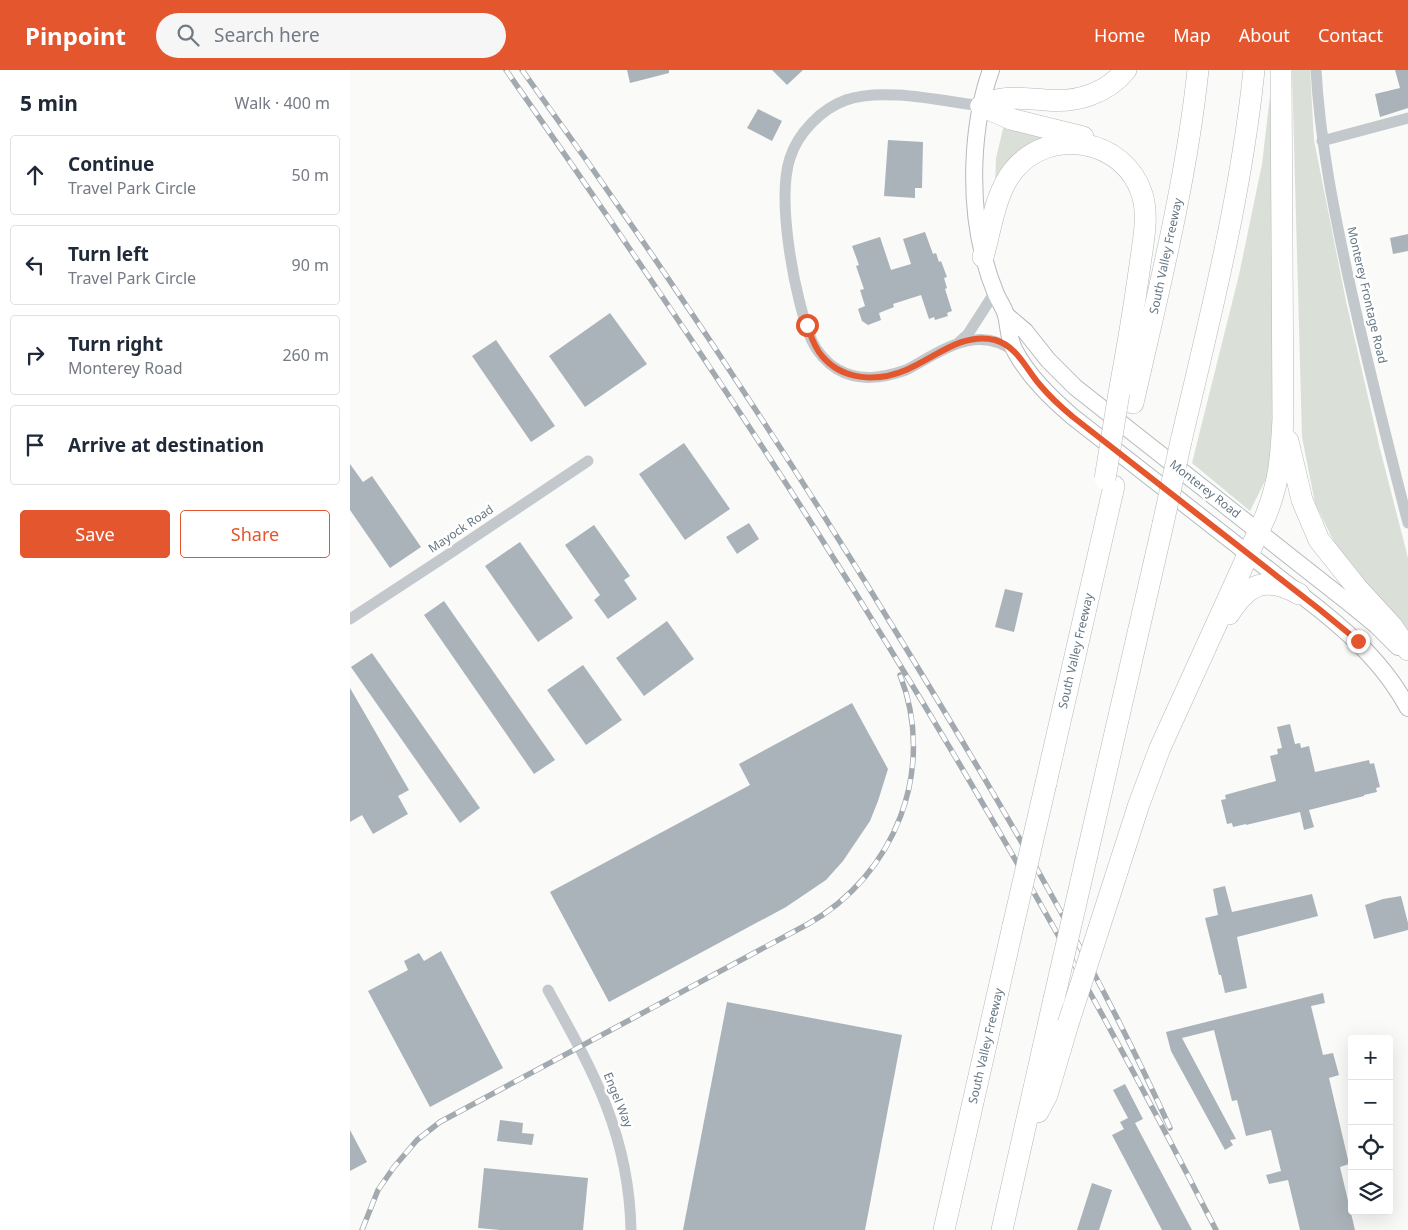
<!DOCTYPE html>
<html lang="en">
<head>
<meta charset="utf-8">
<style>
  :root { --surface:#fff; --page:#f6f6f7; --text:#1f2937; --muted:#747a83; --line:#e0e1e3; --accent:#e4572e }
  body { margin:0; font-family:"Noto Sans",sans-serif; background:var(--page); color:var(--text) }
  .controls { position:absolute; right:15px; bottom:15px; display:grid; overflow:hidden; border-radius:5px; box-shadow:0 5px 20px #0002 }
  .controls button { width:45px; height:45px; display:grid; place-items:center; padding:0; border:0; border-bottom:1px solid var(--line); background:var(--surface); color:var(--text); font:25px sans-serif }
  .stop { position:absolute; width:15px; height:15px; margin:-11px; border:4px solid #e4572e; border-radius:50%; background:#fff }
  .stop.end { background:#e4572e; border-color:#fff; box-shadow:0 1px 5px #0008 }
  .list { margin:0; padding:0; list-style:none }
  h2 { display:flex; justify-content:space-between; align-items:center; height:65px; margin:0; padding:0 20px; font-size:21px }
  h2 small { font-size:16px; font-weight:400; color:var(--muted) }
  .list li { display:grid; grid-template-columns:32px 1fr auto; gap:15px; align-items:center; box-sizing:border-box; height:80px; margin:0 10px 10px; padding:0 10px; border:1px solid var(--line); border-radius:5px }
  .list b { display:block; font-size:19px; white-space:nowrap }
  .list p { margin:0; font-size:16px; white-space:nowrap; color:var(--muted) }
  .list em { font-size:16px; font-style:normal; color:var(--muted) }
  .actions { display:flex; gap:10px; padding:15px 20px }
  .actions a { flex:1; padding:11px 0; border:1px solid var(--accent); border-radius:5px; text-align:center; font-size:18px; color:var(--accent) }
  .actions .main { background:var(--accent); color:#fff }
  .icon { flex:none; width:28px; height:28px; fill:none; stroke:currentColor; stroke-width:2; stroke-linecap:round; stroke-linejoin:round }
  .map { position:relative; flex:none; width:1058px; height:1160px; overflow:hidden }
  header { display:flex; align-items:center; gap:30px; box-sizing:border-box; height:70px; padding:0 25px; background:var(--accent); color:#fff }
  header strong { font-size:24px }
  nav { display:flex; gap:28px; margin-inline-start:auto; font-size:18px }
  .search { width:350px; height:45px; background:var(--page); display:flex; align-items:center; gap:12px; box-sizing:border-box; padding:0 18px; border-radius:28px; color:var(--muted); font-size:19px }
  main { display:flex }
  aside { flex:1; background:var(--surface) }
  .map>svg:first-child { display:block }
  .green { fill:#dadfd7 }
  .building { fill:#aab3b9 }
  .lines { fill:none; stroke-linecap:round; stroke-linejoin:round }
  .secondary-casing { stroke:#b3babf; stroke-width:18 }
  .motorway-casing { stroke:#b4b9bd; stroke-width:22 }
  .minor { stroke:#c3c8cc; stroke-width:11 }
  .secondary { stroke:#fff; stroke-width:16 }
  .motorway { stroke:#fff; stroke-width:21 }
  .rail-casing { stroke:#a2aab0; stroke-width:5.5 }
  .rail { stroke:#fff; stroke-width:4; stroke-dasharray:11; stroke-linecap:butt }
  .motorway-bridge-casing { stroke:#b4b9bd; stroke-width:22; stroke-linecap:butt }
  .motorway-bridge { stroke:#fff; stroke-width:21 }
  .route { stroke:#e4572e; stroke-width:6 }
  .labels { text-anchor:middle; stroke-width:5; stroke-linejoin:round; paint-order:stroke }
  .street-label { font-size:12px; fill:#657683; stroke:#fff }
</style>
</head>
<body>
<header>
<strong>Pinpoint</strong>
<div class="search"><svg class="icon" aria-label="search" viewBox="0 0 24 24"><circle cx="10" cy="10" r="6"/><path d="M15 15l6 6"/></svg>Search here</div>
<nav><a>Home</a><a>Map</a><a>About</a><a>Contact</a></nav>
</header>
<main>
<aside>
<h2>5 min<small>Walk · 400 m</small></h2>
<ul class="list">
<li><svg class="icon" aria-label="ahead" viewBox="0 0 24 24"><path d="M12 20V5M6 11l6-6 6 6"/></svg><div><b>Continue</b><p>Travel Park Circle</p></div><em>50 m</em></li>
<li><svg class="icon" aria-label="left" viewBox="0 0 24 24"><path d="M17 20v-9H6M10 6l-5 5 5 5"/></svg><div><b>Turn left</b><p>Travel Park Circle</p></div><em>90 m</em></li>
<li><svg class="icon" aria-label="right" viewBox="0 0 24 24"><path d="M7 20v-9h11M14 6l5 5-5 5"/></svg><div><b>Turn right</b><p>Monterey Road</p></div><em>260 m</em></li>
<li><svg class="icon" aria-label="arrive" viewBox="0 0 24 24"><path d="M6 21V4h12l-3 4 3 4H6"/></svg><div><b>Arrive at destination</b></div></li>
</ul>
<div class="actions"><a class="main">Save</a><a>Share</a></div>
</aside>
<div class="map">
<svg width="1058" height="1160" viewBox="0 0 1058 1160">
  <rect width="100%" height="100%" fill="#fafaf8"/>
  <g class="green">
    <path d="M942 0H960L964 70 996 231 1029 375 1058 488V564L991 486 965 433 952 367Z"/>
    <path d="M920 26 928 134V338L920 401 900 441 842 393 889 205 912 94Z"/>
    <path d="M654 55 708 68 645 116 646 88Z"/>
  </g>
  <g class="building">
    <path d="M277 0H319V3L280 13Z"/>
    <path d="M422 0H453L437 15Z"/>
    <path d="M1045 0H1058V38L1030 47 1025 24 1050 18Z"/>
    <path d="M408 39 432 51 422 71 397 58Z"/>
    <path d="M538 70 573 72 572 118H565V128L534 126Z"/>
    <path d="M575 162 583 184 586 183 589 192 591 191 597 207 594 208 597 218 595 219 602 241 597 243 598 246 585 250 584 247 579 249 571 225 543 234 544 237 529 243 531 250 518 255 512 251 508 239 515 236 510 220 514 219 506 196 509 195 502 176 530 167 541 200 561 194 553 169Z"/>
    <path d="M1058 164V181L1043 184 1040 168Z"/>
    <path d="M260 243 297 294 235 337 199 286Z"/>
    <path d="M146 270 205 356 181 372 122 286Z"/>
    <path d="M334 373 380 439 335 470 289 404Z"/>
    <path d="M0 394 13 412 22 406 71 477 40 498 0 440Z"/>
    <path d="M399 453 409 469 387 484 376 467Z"/>
    <path d="M244 455 280 506 274 510 287 529 258 549 244 530 250 525 215 475Z"/>
    <path d="M170 472 223 548 188 572 135 496Z"/>
    <path d="M655 519 673 523 664 562 645 557Z"/>
    <path d="M94 531 205 690 184 704 74 545Z"/>
    <path d="M317 551 344 589 294 626 266 588Z"/>
    <path d="M22 583 130 738 110 753 1 597Z"/>
    <path d="M233 595 272 650 236 675 197 620Z"/>
    <path d="M0 618 59 720 48 726 58 744 23 764 12 745 0 752Z"/>
    <path d="M502 633 538 699 528 731 520 751 493 791 476 810 436 837 259 932 200 822 400 715 389 694Z"/>
    <path d="M940 654 945 674 950 673 951 678 959 676 965 702 1019 690 1020 694 1024 693 1030 717 1026 718 1027 722 1014 725V726L959 740 964 757 954 760 950 742 896 755V754L883 757 882 753 877 754 871 730 876 729 875 725 926 711 920 686 928 684 927 679 932 678 927 657Z"/>
    <path d="M875 816 882 842 962 824 968 846 887 867 897 918 875 923 871 905H869L855 848 868 845 863 819Z"/>
    <path d="M1051 826 1058 853V860L1024 869 1015 835 1033 829Z"/>
    <path d="M91 881 153 998 80 1037 18 921 58 900 54 891 69 883 74 891Z"/>
    <path d="M973 923 975 933 961 936 973 985 983 983 989 1005 979 1008 999 1094 990 1097 1005 1160H950L938 1110 919 1114 916 1105 931 1101 921 1060 896 1066 887 1030 882 1031 864 960 832 968 886 1069 880 1070 883 1075 875 1080 821 981 816 962Z"/>
    <path d="M377 932 552 965 515 1160H333Z"/>
    <path d="M775 1014 793 1049 785 1053 842 1160H812L762 1065 774 1059 770 1052 778 1048 763 1020Z"/>
    <path d="M150 1050 173 1053 172 1063 184 1064 182 1075 147 1071Z"/>
    <path d="M0 1060 17 1092 0 1101Z"/>
    <path d="M134 1098 238 1108 233 1160H150L128 1158Z"/>
    <path d="M742 1113 762 1120 749 1160H727Z"/>
  </g>
  <g class="lines">
    <defs>
      <g id="secondary">
        <path d="M641 0C621 56 619 131 634 188 637 200 641 212 646 224 649 231 654 238 656 245 659 258 658 268 665 281 679 307 701 328 723 347L969 539C1005 568 1036 597 1058 638"/>
        <path d="M656 245 675 261 698 290 725 317 999 533 1026 555 1048 577"/>
      </g>
      <g id="motorway">
        <path d="M631 36 661 49 733 67"/>
        <path d="M631 36C653 24 672 29 696 30 726 33 756 24 776 0"/>
        <path d="M633 187C641 159 645 124 663 101 699 56 774 68 792 124 799 146 793 172 790 195 784 238 777 280 769 323"/>
        <path d="M783 333C808 223 836 113 848 0"/>
        <path d="M831 371C860 248 891 126 904 0"/>
        <path d="M938 371 952 430 969 470 1008 519 1042 556 1058 580"/>
        <path d="M879 544C898 513 916 506 949 524"/>
        <path d="M696 713 764 416"/>
        <path d="M737 785 813 454"/>
        <path d="M759 827 789 734 810 678 916 445C930 410 931 385 933 349L931 0"/>
        <path d="M688 1042 697 1025 718 954"/>
        <path d="M594 1160 663 856"/>
        <path d="M652 1160 704 929"/>
      </g>
    </defs>
    <use href="#secondary" class="secondary-casing"/>
    <use href="#motorway" class="motorway-casing"/>
    <g class="minor">
      <path d="M966 0C970 70 983 137 998 206 1016 288 1037 371 1058 453"/>
      <path d="M631 36C592 31 532 17 496 30 471 39 448 63 440 88 426 130 445 231 462 271 467 282 477 293 487 299 509 312 533 308 556 300 592 281 627 253 665 282"/>
      <path d="M972 71 1058 48"/>
      <path d="M609 272 618 264 645 222"/>
      <path d="M0 549 90 490 238 391"/>
      <path d="M198 920C243 1001 279 1064 281 1160"/>
    </g>
    <use href="#secondary" class="secondary"/>
    <use href="#motorway" class="motorway"/>
    <defs>
      <g id="rail">
        <path d="M156 0C263 153 369 307 469 465 612 690 745 923 866 1160"/>
        <path d="M172 0C311 192 442 390 565 593 657 744 747 897 820 1058"/>
        <path d="M12 1160 28 1120 44 1097 67 1070 90 1052 458 854C545 805 587 699 550 605"/>
      </g>
    </defs>
    <use href="#rail" class="rail-casing"/>
    <use href="#rail" class="rail"/>
    <defs>
      <g id="motorway-bridge">
        <path d="M755 409 769 323"/>
        <path d="M813 454 831 371"/>
        <path d="M663 856 696 713"/>
        <path d="M704 929 737 785"/>
        <path d="M718 954 759 827"/>
      </g>
    </defs>
    <use href="#motorway-bridge" class="motorway-bridge-casing"/>
    <use href="#motorway-bridge" class="motorway-bridge"/>
  </g>
  <g class="lines">
    <path class="route" d="M457 255C461 266 464 277 472 286 493 311 528 312 556 300 585 288 611 262 645 270 667 276 676 299 690 315 700 327 711 337 723 347L969 539 1008 571"/>
  </g>
  <g class="labels">
    <g class="street-label">
      <text transform="translate(816 186) rotate(-78)" y="4">South Valley Freeway</text>
      <text transform="translate(1017 225) rotate(77)" y="4">Monterey Frontage Road</text>
      <text transform="translate(855 419) rotate(38)" y="4">Monterey Road</text>
      <text transform="translate(111 459) rotate(-34)" y="4">Mayock Road</text>
      <text transform="translate(726 581) rotate(-77)" y="4">South Valley Freeway</text>
      <text transform="translate(636 976) rotate(-77)" y="4">South Valley Freeway</text>
      <text transform="translate(268 1030) rotate(68)" y="4">Engel Way</text>
    </g>
  </g>
</svg>
<div class="controls">
<button>+</button>
<button>−</button>
<button><svg class="icon" aria-label="locate" viewBox="0 0 24 24"><circle cx="12" cy="12" r="6"/><path d="M12 2v4M12 18v4M2 12h4M18 12h4"/></svg></button>
<button><svg class="icon" aria-label="layers" viewBox="0 0 24 24"><path d="M12 4l9 5-9 5-9-5zM3 14l9 5 9-5"/></svg></button>
</div>
<div class="stop" style="left:457px;top:255px"></div>
<div class="stop end" style="left:1008px;top:571px"></div>
</div>
</main>
</body>
</html>
